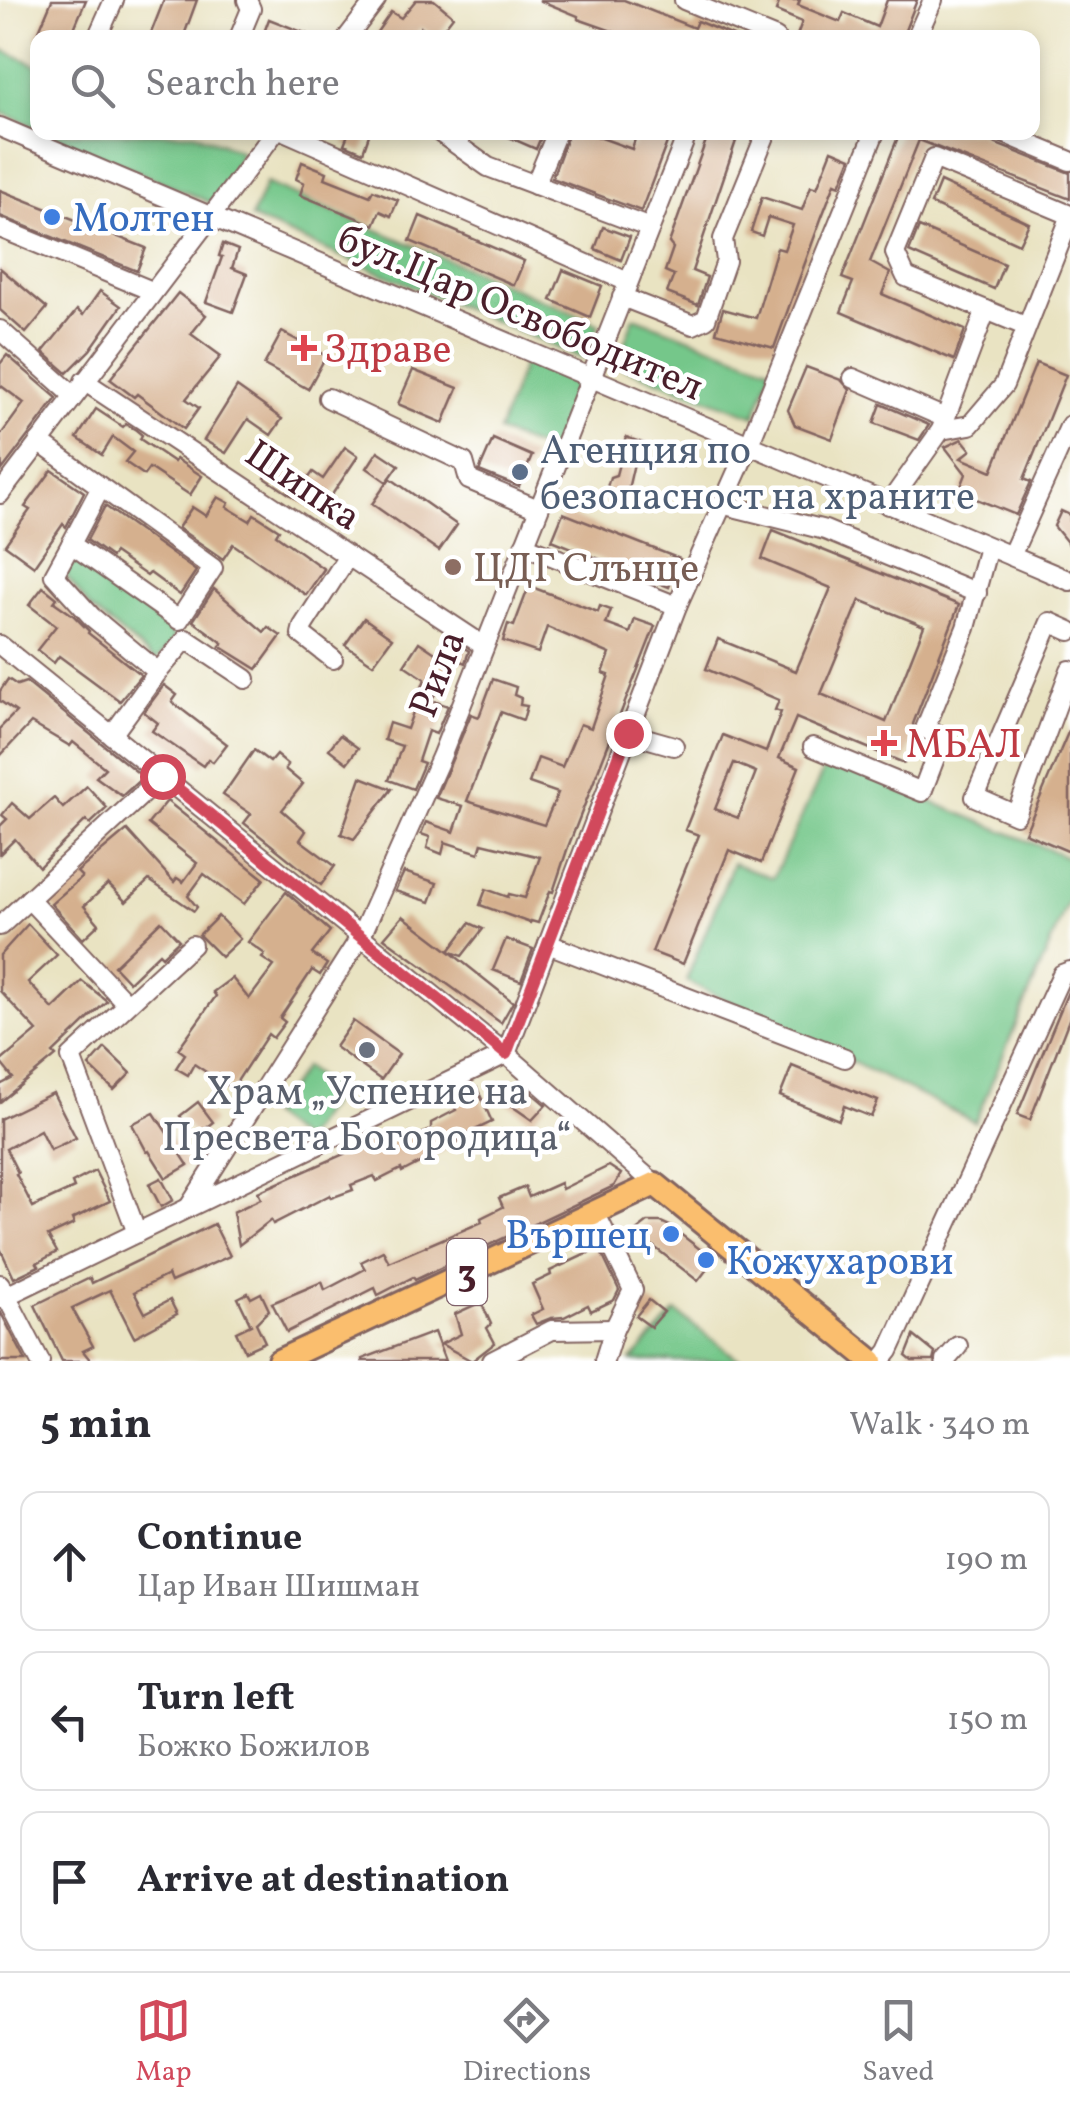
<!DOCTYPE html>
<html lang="en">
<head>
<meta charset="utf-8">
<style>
  :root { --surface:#fff; --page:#f7f7f7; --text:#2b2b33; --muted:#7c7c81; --line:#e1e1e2; --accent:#d1495b }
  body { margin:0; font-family:Vollkorn,serif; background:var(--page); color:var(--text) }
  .stop { position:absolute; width:30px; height:30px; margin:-22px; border:8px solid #d1495b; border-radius:50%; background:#fff }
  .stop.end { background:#d1495b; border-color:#fff; box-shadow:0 2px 10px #0008 }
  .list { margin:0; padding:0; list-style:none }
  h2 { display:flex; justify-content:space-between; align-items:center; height:130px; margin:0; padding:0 40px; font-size:42px }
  h2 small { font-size:32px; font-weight:400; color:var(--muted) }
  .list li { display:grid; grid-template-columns:65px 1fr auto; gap:30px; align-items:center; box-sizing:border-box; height:140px; margin:0 20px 20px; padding:0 20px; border:2px solid var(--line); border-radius:20px }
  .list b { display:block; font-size:38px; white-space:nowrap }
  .list p { margin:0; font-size:32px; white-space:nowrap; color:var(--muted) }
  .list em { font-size:32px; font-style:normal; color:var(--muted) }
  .icon { flex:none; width:55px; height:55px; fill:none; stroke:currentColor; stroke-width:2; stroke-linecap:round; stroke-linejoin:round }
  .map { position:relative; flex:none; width:1070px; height:1361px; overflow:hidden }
  .search { position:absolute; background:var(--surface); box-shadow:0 5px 15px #0003; left:30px; right:30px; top:30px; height:110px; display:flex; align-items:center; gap:25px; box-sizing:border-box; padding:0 35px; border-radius:20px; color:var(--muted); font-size:38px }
  .sheet { height:610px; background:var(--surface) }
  nav { display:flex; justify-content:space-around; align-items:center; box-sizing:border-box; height:140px; border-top:2px solid var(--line); background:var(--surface); font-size:28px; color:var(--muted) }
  nav a { display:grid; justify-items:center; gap:5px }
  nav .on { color:var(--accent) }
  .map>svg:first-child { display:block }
  .green { fill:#75c78a; stroke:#60735a; stroke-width:2.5 }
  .building { fill:#d5b08e; fill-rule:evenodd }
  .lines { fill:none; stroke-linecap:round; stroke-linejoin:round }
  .minor-casing { stroke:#826460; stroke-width:22 }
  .major-casing { stroke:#826460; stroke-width:28 }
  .minor { stroke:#fff; stroke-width:18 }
  .major { stroke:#fabe6e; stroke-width:22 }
  .route { stroke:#d1495b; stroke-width:12 }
  .shop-dot { fill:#3f7fe0; stroke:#fff; stroke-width:4 }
  .health-dot { fill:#e0444e; stroke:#fff; stroke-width:4 }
  .service-dot { fill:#5c6f8a; stroke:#fff; stroke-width:4 }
  .education-dot { fill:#8d6e63; stroke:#fff; stroke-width:4 }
  .worship-dot { fill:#6b7280; stroke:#fff; stroke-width:4 }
  .labels { text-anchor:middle; stroke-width:9; stroke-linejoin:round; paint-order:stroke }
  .shield { fill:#fff; stroke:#80626b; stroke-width:2.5 }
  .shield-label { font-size:38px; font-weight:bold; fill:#4a1f2b }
  .shop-label { font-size:40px; fill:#366cbe; stroke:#fff; text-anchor:start }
  .street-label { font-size:40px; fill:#4a1f2b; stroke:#fff }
  .health-label { font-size:40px; fill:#be3a42; stroke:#fff; text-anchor:start }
  .service-label { font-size:40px; fill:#4e5e75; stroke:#fff; text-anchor:start }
  .education-label { font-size:40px; fill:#785e54; stroke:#fff; text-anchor:start }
  .worship-label { font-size:40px; fill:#5b616d; stroke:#fff }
</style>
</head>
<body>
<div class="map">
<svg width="1070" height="1361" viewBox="0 0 1070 1361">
  <rect width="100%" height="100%" fill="#fff"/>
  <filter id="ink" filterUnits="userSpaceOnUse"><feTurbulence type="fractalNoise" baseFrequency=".01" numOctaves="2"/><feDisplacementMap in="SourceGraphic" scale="20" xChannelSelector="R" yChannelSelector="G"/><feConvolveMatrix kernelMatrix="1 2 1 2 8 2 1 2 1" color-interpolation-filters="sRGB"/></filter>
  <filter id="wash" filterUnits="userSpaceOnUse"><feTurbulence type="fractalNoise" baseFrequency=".0048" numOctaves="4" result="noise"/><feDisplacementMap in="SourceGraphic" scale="40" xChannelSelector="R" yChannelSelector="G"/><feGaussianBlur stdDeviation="2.25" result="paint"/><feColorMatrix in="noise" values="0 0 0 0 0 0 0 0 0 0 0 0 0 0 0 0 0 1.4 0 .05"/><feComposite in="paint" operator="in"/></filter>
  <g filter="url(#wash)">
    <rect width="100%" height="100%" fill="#e9e3c2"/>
    <g class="green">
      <path d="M0 49 37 65V128L0 112Z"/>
      <path d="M47 133H195L241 152 218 206Z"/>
      <path d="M266 183 599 324 584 359 251 218Z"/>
      <path d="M634 317 772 368 755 416 616 365Z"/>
      <path d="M529 348 585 369 553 453 498 432Z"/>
      <path d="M79 557 167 618 175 641 156 661 90 608 62 571 70 558Z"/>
      <path d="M828 760 1070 858V897L975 1122 686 981 733 863 773 878Z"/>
      <path d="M304 1067 338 1092 303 1141 269 1116Z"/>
      <path d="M676 1312 741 1361H631Z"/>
    </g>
    <g id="blocks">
      <g class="building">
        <path d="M52 0H86L70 38H36Z"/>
        <path d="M164 0H197L183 38H149Z"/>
        <path d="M416 0H434L453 16 436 38 421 27 413 38H385L377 32 391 12 401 18Z"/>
        <path d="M539 0H624L694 28 697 21 738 38H632L578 19V16Z"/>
        <path d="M780 0H800L798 5 840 22 844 13 877 27 887 0H917L902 38H796L802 22 776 11Z"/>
        <path d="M269 19 315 37V38H262Z"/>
        <path d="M349 132H370L363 152 344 144Z"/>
        <path d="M497 132H543L536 149Z"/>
        <path d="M569 132H585L632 149 637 132H671L641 211 552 178Z"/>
        <path d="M709 132 736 141 692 271 707 277 698 305 667 293 674 275 665 271 673 248 669 243Z"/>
        <path d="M900 132H979L996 144 1070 173V199L919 140 870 262 890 273 882 294 965 330 954 360 841 312 853 282 842 278Z"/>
        <path d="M832 150 851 158 840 185 835 183 821 219 774 348 716 332 723 309 756 318 777 248 784 250 793 225 768 217 762 236 751 232 762 197 802 210 811 186 817 188Z"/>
        <path d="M302 162 327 172 325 178 370 196 373 190 398 200 391 216 380 211 374 225 300 195 304 183 296 179Z"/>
        <path d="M940 182 1029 223 1019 244 931 204Z"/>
        <path d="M0 190 146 248 137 271 0 216Z"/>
        <path d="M420 216 524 261 514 285 410 241Z"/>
        <path d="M603 227 630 237 621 260 595 249Z"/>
        <path d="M919 227 1004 264 994 289 909 252Z"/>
        <path d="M223 244 238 250 232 268 247 274 233 312 206 302 222 257 219 256Z"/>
        <path d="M0 268 47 308 26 333 0 310Z"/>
        <path d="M563 270 602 286 590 317 551 300Z"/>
        <path d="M100 291 121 306 90 350 67 373 43 352 77 310 83 315Z"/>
        <path d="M178 293 206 315 191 334 221 356 186 399 199 408 184 429 137 394 134 397 110 379Z"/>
        <path d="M282 332 326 356 308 389 264 365Z"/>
        <path d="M7 355 57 398 2 470 0 436 24 403 0 385V364Z"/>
        <path d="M1036 363 1066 375 1024 479 1031 482 1016 515 959 492 966 474 945 447 962 439 971 450 961 458 992 471Z"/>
        <path d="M806 367 841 380 850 390 832 439 795 425 788 410Z"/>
        <path d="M413 370 458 388 443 423 398 404Z"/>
        <path d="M237 387 282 419 271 435 248 419 226 453 204 440Z"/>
        <path d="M881 404 929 425 919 440 874 423Z"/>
        <path d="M96 409 123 427 126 424 136 430 142 435 140 439 174 462 176 459 202 476 190 495 149 468 144 475 125 462 133 452 113 437 102 455 77 438Z"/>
        <path d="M626 437 645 444 639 461 635 459 626 498 606 491 610 477 616 475Z"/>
        <path d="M493 439 532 456 519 487 479 471Z"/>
        <path d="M345 447 358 456 319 514 265 478 278 459 308 479 313 472 323 479Z"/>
        <path d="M378 451 399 465 387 482 367 468Z"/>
        <path d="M52 470 84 492 66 527 63 524 34 566 5 545 30 510 25 507Z"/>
        <path d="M390 478 457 525 439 551 372 504Z"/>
        <path d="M218 497 229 503 227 507 250 521 254 514 279 530 276 535 324 569 306 595 233 544 223 559 178 528 192 507 206 516Z"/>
        <path d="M105 506 196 571 180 595 150 573 147 576 114 553 111 557 87 540Z"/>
        <path d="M1061 511 1070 515V546L1054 526Z"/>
        <path d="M563 513 680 559 669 587 552 540Z"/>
        <path d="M773 530 959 605 913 724 915 736 904 763 796 718 779 758 799 767 761 863 729 850 683 964 652 952 699 835 685 830 723 735 766 752 781 712 775 710 779 700 706 669 718 639 796 671 831 588 762 559ZM860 600 924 626 886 722 821 694ZM734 763 756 772 738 818 715 809Z"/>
        <path d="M529 586 598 612 600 606 611 610 606 624 630 633 635 619 655 626 568 847 553 892 550 891 538 923 531 921 530 923 480 905 486 889 508 897 509 894 525 898 540 857 482 843 479 853 445 842 442 854 427 848 430 837 421 834 426 822 454 832 463 806 436 798 471 714 479 717 493 679 516 687 514 695 521 698 520 705 527 706 523 720 501 712 467 801 544 825 558 793 529 783 538 758 562 767 580 724 591 728 609 675 603 673 610 654 547 627 538 653 503 641 508 624 514 626Z"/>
        <path d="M43 587 57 598 54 602 74 616 89 631 88 633 141 675 120 701 59 656 54 663 37 650 56 626 29 605Z"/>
        <path d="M214 589 264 632 268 627 281 636 257 669 220 646 223 643 193 621Z"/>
        <path d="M364 618 392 638 373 664 345 645Z"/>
        <path d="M453 641 469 651 465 663 459 660 431 700 448 706 436 734 428 731 418 761 424 763 413 789 389 780 402 746 384 740 389 723 407 729 425 679 404 665 419 642 444 659Z"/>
        <path d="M8 679 17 685 26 682 143 777 122 796 96 777 105 768 73 742 70 746 31 723 0 756V728L16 712 0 701V691Z"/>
        <path d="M164 685 177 695 172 702 227 744 213 762 208 759 203 766 152 731 158 723 144 712Z"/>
        <path d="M1070 728V852L1025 833Z"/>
        <path d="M340 735 358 748 347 763 329 749Z"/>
        <path d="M254 750 270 762 276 755 288 765 285 769 303 784 282 810 306 831 300 840 335 866 321 885 244 823 251 814 223 795Z"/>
        <path d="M361 777 392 789 354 839 341 834Z"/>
        <path d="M87 786 107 808 90 824 86 820 39 867 15 839 0 854V826L7 819 2 815 12 803 30 819 54 798 63 808Z"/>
        <path d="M167 801 264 879 244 904 204 874 188 896 197 907 194 911 149 880 126 902 108 884 84 906 99 924 83 939 51 904 82 877 77 872 127 830 174 882 177 878 183 882 197 863 148 824Z"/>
        <path d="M404 872 437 883 430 902 395 891Z"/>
        <path d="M286 892 330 931 312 954 327 964 320 975 312 970 280 1018 285 1022 273 1038 268 1034 232 1089 194 1064 188 1075 176 1068 185 1054 178 1049 216 996 213 992 232 978 249 999 274 966 262 958 265 954 248 942Z"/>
        <path d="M218 916 240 939 221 957 199 935Z"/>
        <path d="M403 916 449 951 470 923 483 929 462 956 449 951 513 1002 501 1023 384 938Z"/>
        <path d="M161 921 179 940 162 956 159 953 129 982 114 966Z"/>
        <path d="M28 924 57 955 28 982 53 1009 82 981 107 1001 53 1053 56 1056 0 1102V1085L13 1078 0 1062 37 1031 0 991V955Z"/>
        <path d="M506 939 533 949 521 981 493 970Z"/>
        <path d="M1070 987V1017L1030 1120 1017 1115Z"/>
        <path d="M353 1021 399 1054 381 1080 335 1047Z"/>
        <path d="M105 1048 131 1073 114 1090 89 1066Z"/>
        <path d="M792 1066 878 1101 871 1117 844 1106 839 1120 780 1096Z"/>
        <path d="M519 1082 546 1105 532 1120 509 1104 508 1095Z"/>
        <path d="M477 1088 492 1122 458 1138 460 1142 402 1172 401 1169 377 1181 374 1176 351 1185 353 1190 331 1198 330 1195 273 1224 271 1220 239 1245 233 1212 261 1199 258 1192 360 1147 359 1145 378 1136 383 1146 411 1132 414 1138 431 1129V1123L456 1110 452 1100Z"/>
        <path d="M53 1093 76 1138 50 1150 40 1130 6 1149 18 1173 16 1174 33 1207 74 1188 72 1183 95 1171 110 1201 72 1219 74 1224 48 1236 57 1252 37 1263 39 1266 14 1278 0 1248V1119Z"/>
        <path d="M198 1102 213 1122 195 1136 180 1116Z"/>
        <path d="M154 1113 188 1165 166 1178 149 1151 147 1152 132 1124Z"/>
        <path d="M609 1166 621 1174 614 1186 415 1280 413 1277 378 1295 375 1288 287 1332 272 1303 322 1282 325 1290 365 1269 361 1262 383 1251 389 1262 482 1222 481 1218 503 1207 499 1198 525 1187 529 1197 560 1183 562 1189Z"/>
        <path d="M161 1178 173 1200 161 1207 149 1184Z"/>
        <path d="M648 1222H661L670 1226 714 1260 698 1281 635 1232Z"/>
        <path d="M214 1224 230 1256 171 1282 168 1275 134 1292 145 1313 170 1300 177 1314 134 1337 110 1290 72 1308 93 1346 83 1351 91 1361H62L35 1305 90 1278 92 1283Z"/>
        <path d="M599 1248 619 1290 614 1300 591 1311 588 1305 564 1317 551 1318 536 1324 531 1315 543 1309 532 1284 551 1275 550 1271Z"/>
        <path d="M248 1293 251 1298 261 1293 269 1310 256 1323 265 1342 245 1351 236 1332 251 1325 238 1298Z"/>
        <path d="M649 1300 664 1312 651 1327 636 1316Z"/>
        <path d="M481 1302 491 1324 487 1328 495 1343 472 1361 441 1344 461 1334 455 1314Z"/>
        <path d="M0 1311 26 1361H0Z"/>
        <path d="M434 1332 445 1361H362V1359Z"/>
        <path d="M914 1336 935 1353 933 1361H912L906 1356Z"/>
      </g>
    </g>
  </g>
  <g filter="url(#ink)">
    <use href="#blocks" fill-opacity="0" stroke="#826460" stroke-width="2.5"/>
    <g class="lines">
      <defs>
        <g id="minor">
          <path d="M684 0 776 38"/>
          <path d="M97 38 114 0"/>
          <path d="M239 38 251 9 247 0"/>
          <path d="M347 38 376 0"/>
          <path d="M916 38 933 0"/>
          <path d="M0 127 1070 581"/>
          <path d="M286 132 628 282"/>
          <path d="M439 132 488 167 650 228"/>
          <path d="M1001 132 1070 161"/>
          <path d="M535 185 557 132"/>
          <path d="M0 228 152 291"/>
          <path d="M622 297 693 325 706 319 726 261 723 239 765 136"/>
          <path d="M1025 326 906 277 895 253 934 158 1070 215"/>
          <path d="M0 330 74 396"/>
          <path d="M853 378 945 418"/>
          <path d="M84 381 484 646"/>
          <path d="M328 398 464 462 469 480 538 509"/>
          <path d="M941 430 970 425 1004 385 1070 218"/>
          <path d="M39 442 101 487 71 544 179 620 213 568 101 487"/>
          <path d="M0 494 275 132"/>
          <path d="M721 504 825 530 977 593"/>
          <path d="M888 505 941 430 986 310"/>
          <path d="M71 544 54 575 92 617 158 672 112 735"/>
          <path d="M524 545 677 606"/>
          <path d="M1011 556 1070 425"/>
          <path d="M1070 631 1050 622 975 797 1016 815 1070 670"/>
          <path d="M0 645 506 1054 655 1184"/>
          <path d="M333 659 301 634 303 626 348 556"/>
          <path d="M158 672 186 639 246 679"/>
          <path d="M628 733 674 746"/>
          <path d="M813 747 922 792 943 737 925 729 966 628 988 547"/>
          <path d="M29 899 127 1004"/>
          <path d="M0 926 162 776"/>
          <path d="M548 944 845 1058"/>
          <path d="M189 1207 361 936 441 757 688 132"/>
          <path d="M595 1212 633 1290 614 1329 604 1361"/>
          <path d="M137 1233 71 1057 192 945"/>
          <path d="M0 1284 40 1361"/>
          <path d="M0 1299 506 1054 677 606 748 447 875 132"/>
          <path d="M492 1361 552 1330 614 1329"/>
          <path d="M881 1361 889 1351 1062 974 1070 971"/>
          <path d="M945 1361 958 1346"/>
        </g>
        <path id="major" d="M279 1361 655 1184 872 1361"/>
      </defs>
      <use href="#minor" class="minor-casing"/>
      <use href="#major" class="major-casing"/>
      <use href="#minor" class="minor"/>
      <use href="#major" class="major"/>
    </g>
  </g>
  <g class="lines" filter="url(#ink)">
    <path class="route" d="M162 776 506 1054 628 733"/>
  </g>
  <g class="shop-dot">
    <circle cx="52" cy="217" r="10"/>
    <circle cx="671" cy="1234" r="10"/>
    <circle cx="706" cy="1260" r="10"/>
  </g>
  <g class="health-dot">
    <path d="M299 333h10v10h10v10h-10v10h-10v-10h-10v-10h10z"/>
    <path d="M879 728h10v10h10v10h-10v10h-10v-10h-10v-10h10z"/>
  </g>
  <circle class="service-dot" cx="520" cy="472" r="10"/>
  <circle class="education-dot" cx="453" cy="567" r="10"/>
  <circle class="worship-dot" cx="367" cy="1050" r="10"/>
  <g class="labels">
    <rect class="shield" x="447" y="1239" width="40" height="66" rx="8"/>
    <g class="shield-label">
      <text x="467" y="1285">3</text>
    </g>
    <g class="shop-label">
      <text x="72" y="231">Молтен</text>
      <text x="651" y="1248" text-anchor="end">Вършец</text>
      <text x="726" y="1274">Кожухарови</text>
    </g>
    <g class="street-label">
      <text transform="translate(521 311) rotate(23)" y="14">бул.Цар Освободител</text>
      <text transform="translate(304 484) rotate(34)" y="14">Шипка</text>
      <text transform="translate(436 673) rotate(-69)" y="14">Рила</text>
    </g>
    <g class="health-label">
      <text x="324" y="362">Здраве</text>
      <text x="906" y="757">МБАЛ</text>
    </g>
    <g class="service-label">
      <text x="540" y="463">Агенция по<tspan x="540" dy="46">безопасност на храните</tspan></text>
    </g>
    <g class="education-label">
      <text x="473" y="581">ЦДГ Слънце</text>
    </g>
    <g class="worship-label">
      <text x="367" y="1104">Храм „Успение на<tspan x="367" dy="46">Пресвета Богородица“</tspan></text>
    </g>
  </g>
</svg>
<div class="stop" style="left:162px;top:776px"></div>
<div class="stop end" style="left:628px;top:733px"></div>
<div class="search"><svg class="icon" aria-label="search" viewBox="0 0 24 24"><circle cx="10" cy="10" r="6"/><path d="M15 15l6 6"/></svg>Search here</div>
</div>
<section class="sheet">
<h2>5 min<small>Walk · 340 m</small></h2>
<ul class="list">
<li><svg class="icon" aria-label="ahead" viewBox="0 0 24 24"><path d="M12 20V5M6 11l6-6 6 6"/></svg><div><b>Continue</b><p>Цар Иван Шишман</p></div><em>190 m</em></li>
<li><svg class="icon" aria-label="left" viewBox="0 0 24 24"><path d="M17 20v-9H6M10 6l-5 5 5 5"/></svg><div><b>Turn left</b><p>Божко Божилов</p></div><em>150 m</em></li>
<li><svg class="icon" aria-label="arrive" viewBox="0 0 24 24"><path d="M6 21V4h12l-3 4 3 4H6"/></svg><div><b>Arrive at destination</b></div></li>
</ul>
</section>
<nav>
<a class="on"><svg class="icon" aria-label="map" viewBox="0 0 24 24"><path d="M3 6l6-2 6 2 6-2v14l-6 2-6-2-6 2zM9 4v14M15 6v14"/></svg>Map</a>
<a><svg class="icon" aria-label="directions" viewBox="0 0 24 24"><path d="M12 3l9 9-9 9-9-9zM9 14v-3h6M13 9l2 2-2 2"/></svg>Directions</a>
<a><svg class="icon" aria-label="saved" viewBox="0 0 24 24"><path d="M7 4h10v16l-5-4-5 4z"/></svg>Saved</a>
</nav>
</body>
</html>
